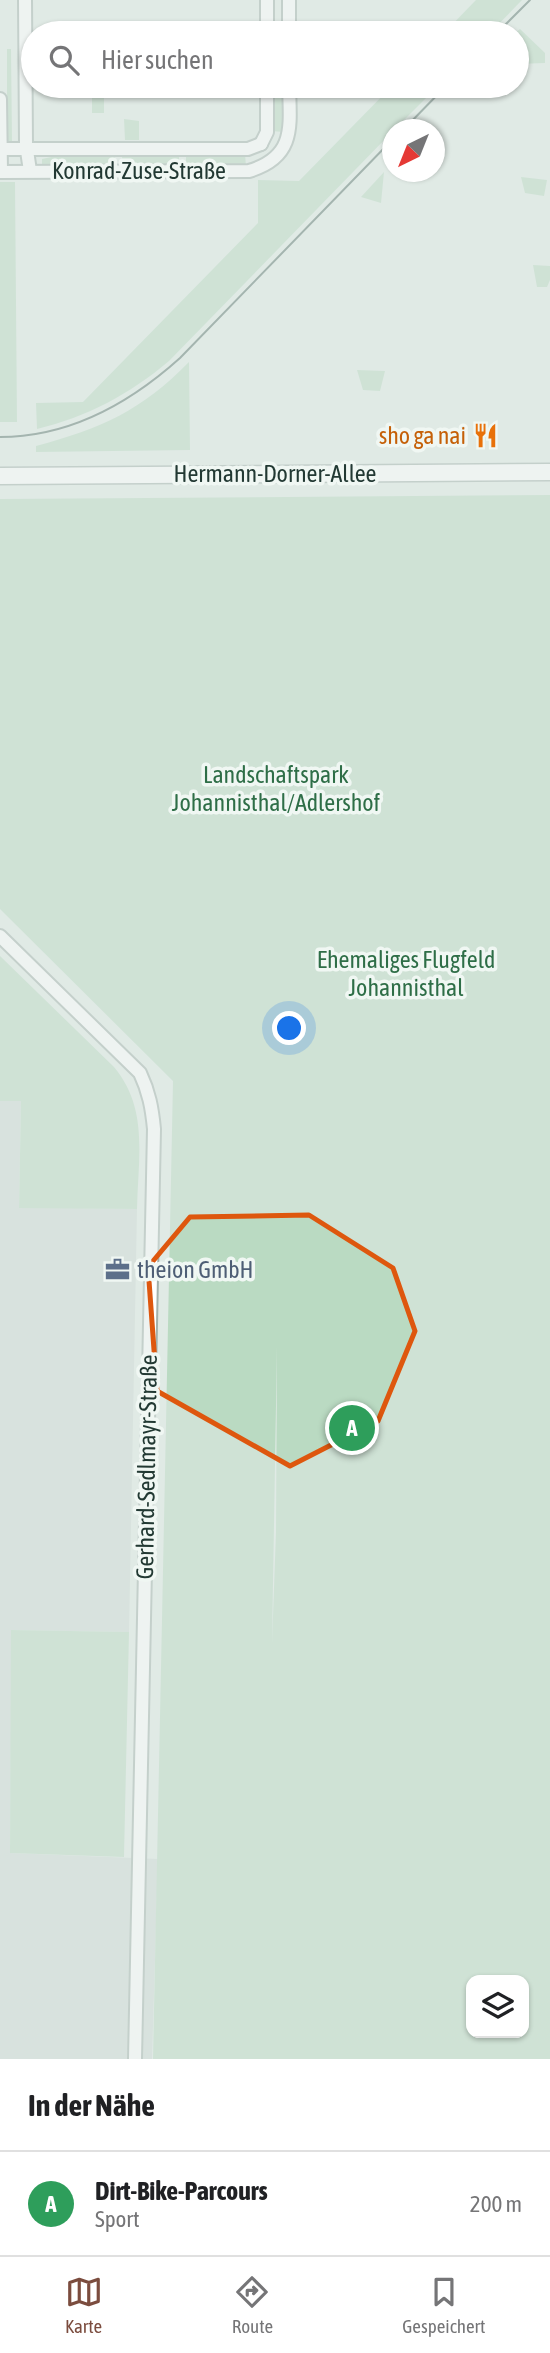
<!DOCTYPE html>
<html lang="de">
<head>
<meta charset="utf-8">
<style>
  :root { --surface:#fff; --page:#f6f6f6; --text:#202124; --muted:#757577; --line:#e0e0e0; --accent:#7b4c3e }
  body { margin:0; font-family:"Asap Condensed",sans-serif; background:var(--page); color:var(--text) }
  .controls { position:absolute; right:21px; bottom:21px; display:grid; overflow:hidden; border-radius:14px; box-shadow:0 2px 5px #0004 }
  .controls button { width:63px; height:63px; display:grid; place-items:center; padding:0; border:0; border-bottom:2px solid var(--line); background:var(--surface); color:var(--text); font:35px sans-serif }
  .compass { position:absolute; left:382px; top:119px; width:63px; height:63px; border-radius:50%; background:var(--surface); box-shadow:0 2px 5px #0004; rotate:223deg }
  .you { position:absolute; left:290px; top:1029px; width:24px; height:24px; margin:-18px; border:5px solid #fff; border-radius:50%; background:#1a73e8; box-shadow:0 0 0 10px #1a73e833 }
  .badge { display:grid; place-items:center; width:46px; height:46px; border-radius:50%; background:var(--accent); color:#fff; font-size:23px; font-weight:700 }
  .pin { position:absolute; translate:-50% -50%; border:4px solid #fff; box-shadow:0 2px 7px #0006 }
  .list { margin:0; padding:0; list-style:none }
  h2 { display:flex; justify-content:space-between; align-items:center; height:91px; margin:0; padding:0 28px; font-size:30px }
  h2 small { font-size:23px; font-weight:400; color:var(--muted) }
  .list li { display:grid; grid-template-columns:46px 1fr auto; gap:21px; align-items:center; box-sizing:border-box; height:105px; padding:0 28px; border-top:2px solid var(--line) }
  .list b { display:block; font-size:26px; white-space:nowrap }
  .list p { margin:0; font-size:23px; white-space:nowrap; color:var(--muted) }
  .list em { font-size:23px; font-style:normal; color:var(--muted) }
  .icon { flex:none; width:38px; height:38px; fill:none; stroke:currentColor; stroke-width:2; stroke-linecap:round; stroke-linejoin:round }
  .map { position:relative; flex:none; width:550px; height:2059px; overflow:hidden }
  .search { position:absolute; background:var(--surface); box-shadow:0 2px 5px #0004; left:21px; right:21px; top:21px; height:77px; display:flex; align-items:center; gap:18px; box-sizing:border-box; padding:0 24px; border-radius:38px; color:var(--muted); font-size:26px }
  .sheet { height:196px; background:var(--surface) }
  nav { display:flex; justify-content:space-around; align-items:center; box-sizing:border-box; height:98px; border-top:2px solid var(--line); background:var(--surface); font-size:19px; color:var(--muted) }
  nav a { display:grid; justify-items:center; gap:4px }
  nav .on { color:var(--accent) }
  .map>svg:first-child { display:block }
  .built { fill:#cedad4 }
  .green { fill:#badac2; fill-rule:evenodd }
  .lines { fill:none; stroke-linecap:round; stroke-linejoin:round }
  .minor-casing { stroke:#a3b1ac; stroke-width:16 }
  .tertiary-casing { stroke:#a3b1ac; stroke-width:19 }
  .minor { stroke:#fff; stroke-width:12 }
  .tertiary { stroke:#fff; stroke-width:16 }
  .tram { stroke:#5c756e; stroke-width:2 }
  .marked { fill:none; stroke:#de570e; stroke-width:5; stroke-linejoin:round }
  .labels { text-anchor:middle; stroke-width:7; stroke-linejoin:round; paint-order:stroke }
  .street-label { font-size:24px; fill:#223933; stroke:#f0f7f3 }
  .food-label { font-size:24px; fill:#c56008; stroke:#f0f7f3; text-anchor:end }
  .park-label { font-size:24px; fill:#2e6e47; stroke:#f0f7f3 }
  .service-label { font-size:24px; fill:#4e5e75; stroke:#f0f7f3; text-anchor:start }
</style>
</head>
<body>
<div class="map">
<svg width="550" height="2059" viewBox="0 0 550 2059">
  <rect width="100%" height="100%" fill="#e0eae5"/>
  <path class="built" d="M0 1101H21L19 1207 137 1209 129 1632 12 1630 10 1853 158 1859 152 2059H0Z"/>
  <g class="green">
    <path d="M476 0H522L490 33H444Z"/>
    <path d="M520 29 545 53V63L517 64 515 33Z"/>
    <path d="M7 49H11L12 142H7Z"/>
    <rect x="92" y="86" width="12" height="27"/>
    <path d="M273 86H282V111L286 112 284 132 271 131 270 112 274 111Z"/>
    <path d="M392 86H438L395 129 392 130V132L169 361C130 394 87 417 37 429L36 403 83 402 258 223V180L299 181Z"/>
    <path d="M124 119 139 121V140H125Z"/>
    <path d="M231 152 245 153 246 167 231 168V164L186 165V157L231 156Z"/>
    <path d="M70 153V157H115L116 165 48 167 42 165V159Z"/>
    <path d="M179 156V165H123L122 157Z"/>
    <path d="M384 172 381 203 361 197Z"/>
    <path d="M521 177 547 180 544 196 525 193Z"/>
    <path d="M0 182H15L17 422H0Z"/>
    <path d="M533 265 550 266V280L547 287H537Z"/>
    <path d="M189 362 190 450 36 452V446C102 428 141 411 189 362Z"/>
    <path d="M357 370 385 371 380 391 363 390Z"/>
    <path d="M550 495V2059H153L173 1081 0 909V499ZM277 1346 276 1532 272 1643ZM524 1980V2033H471V1980Z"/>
    <path d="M0 956 114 1067C149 1109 138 1158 137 1209L19 1208 21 1101H0Z"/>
    <path d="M11 1630 129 1632 124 1857 10 1853Z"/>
  </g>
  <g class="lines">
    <defs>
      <g id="minor">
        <path d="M25 0 26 144 30 171"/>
        <path d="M267 0V33"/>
        <path d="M289 33V0"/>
        <path d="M0 99 1 171"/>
        <path d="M261 144 267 132V86"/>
        <path d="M0 149H248L261 144"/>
        <path d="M0 172 249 171C296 157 290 126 289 86"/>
        <path d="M0 936 140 1073C149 1092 152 1108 154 1129L135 2059"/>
      </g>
      <path id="tertiary" d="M0 476 550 472"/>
    </defs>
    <use href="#minor" class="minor-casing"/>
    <use href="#tertiary" class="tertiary-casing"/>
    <use href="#minor" class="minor"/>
    <use href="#tertiary" class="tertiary"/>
    <g class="tram">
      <path d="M497 33 530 0"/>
      <path d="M403 130 446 86"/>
      <path d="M0 437C69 437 130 403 180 358L392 140"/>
    </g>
  </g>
  <path d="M0 0H550V2059H0ZM309 1215 393 1268 415 1331 378 1421 290 1466 157 1391 148 1267 190 1217Z" fill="#e0eae5" fill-opacity=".55" fill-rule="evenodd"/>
  <path class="marked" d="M309 1215 393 1268 415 1331 378 1421 290 1466 157 1391 148 1267 190 1217Z"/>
  <defs>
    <symbol id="restaurant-bare" viewBox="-9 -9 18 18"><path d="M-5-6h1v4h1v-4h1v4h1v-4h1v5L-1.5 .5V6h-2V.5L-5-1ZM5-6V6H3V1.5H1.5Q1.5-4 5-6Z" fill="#e8710a" stroke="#f0f7f3" stroke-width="2.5" paint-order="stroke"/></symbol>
    <symbol id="office-bare" viewBox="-9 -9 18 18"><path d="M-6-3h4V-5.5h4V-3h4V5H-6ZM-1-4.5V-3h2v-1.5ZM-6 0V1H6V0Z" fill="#5c6f8a" stroke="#f0f7f3" stroke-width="2.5" paint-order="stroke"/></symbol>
  </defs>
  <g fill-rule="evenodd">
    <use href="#restaurant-bare" x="468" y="418" width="35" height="35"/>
    <use href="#office-bare" x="100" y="1252" width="35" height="35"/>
  </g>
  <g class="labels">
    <g class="street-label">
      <text x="139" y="179">Konrad-Zuse-Straße</text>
      <text x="275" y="482">Hermann-Dorner-Allee</text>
      <text transform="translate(147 1467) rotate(-89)" y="8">Gerhard-Sedlmayr-Straße</text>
    </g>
    <g class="food-label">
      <text x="466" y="444">sho ga nai</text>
    </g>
    <g class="park-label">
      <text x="276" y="783">Landschaftspark<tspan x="276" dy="28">Johannisthal/Adlershof</tspan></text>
      <text x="406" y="968">Ehemaliges Flugfeld<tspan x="406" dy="28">Johannisthal</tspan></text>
    </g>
    <g class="service-label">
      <text x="137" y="1278">theion GmbH</text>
    </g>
  </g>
</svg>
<div class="controls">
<button><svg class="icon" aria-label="layers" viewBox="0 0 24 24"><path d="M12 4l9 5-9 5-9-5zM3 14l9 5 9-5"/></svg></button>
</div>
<svg class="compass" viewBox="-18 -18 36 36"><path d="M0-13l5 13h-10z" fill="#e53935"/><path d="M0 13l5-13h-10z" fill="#757577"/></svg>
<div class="you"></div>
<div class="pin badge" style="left:352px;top:1428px;background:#2e9e5b">A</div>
<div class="search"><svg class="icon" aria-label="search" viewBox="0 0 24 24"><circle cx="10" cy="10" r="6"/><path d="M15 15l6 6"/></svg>Hier suchen</div>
</div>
<section class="sheet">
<h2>In der Nähe<small></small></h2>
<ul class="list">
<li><span class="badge" style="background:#2e9e5b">A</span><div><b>Dirt-Bike-Parcours</b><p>Sport</p></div><em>200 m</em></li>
</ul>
</section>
<nav>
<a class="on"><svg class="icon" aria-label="map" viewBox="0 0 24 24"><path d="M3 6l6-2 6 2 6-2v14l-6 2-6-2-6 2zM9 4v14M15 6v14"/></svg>Karte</a>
<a><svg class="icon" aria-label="directions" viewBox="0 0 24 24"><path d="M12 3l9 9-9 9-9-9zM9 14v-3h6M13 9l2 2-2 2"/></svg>Route</a>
<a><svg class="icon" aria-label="saved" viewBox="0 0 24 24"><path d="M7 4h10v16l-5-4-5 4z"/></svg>Gespeichert</a>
</nav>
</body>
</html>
